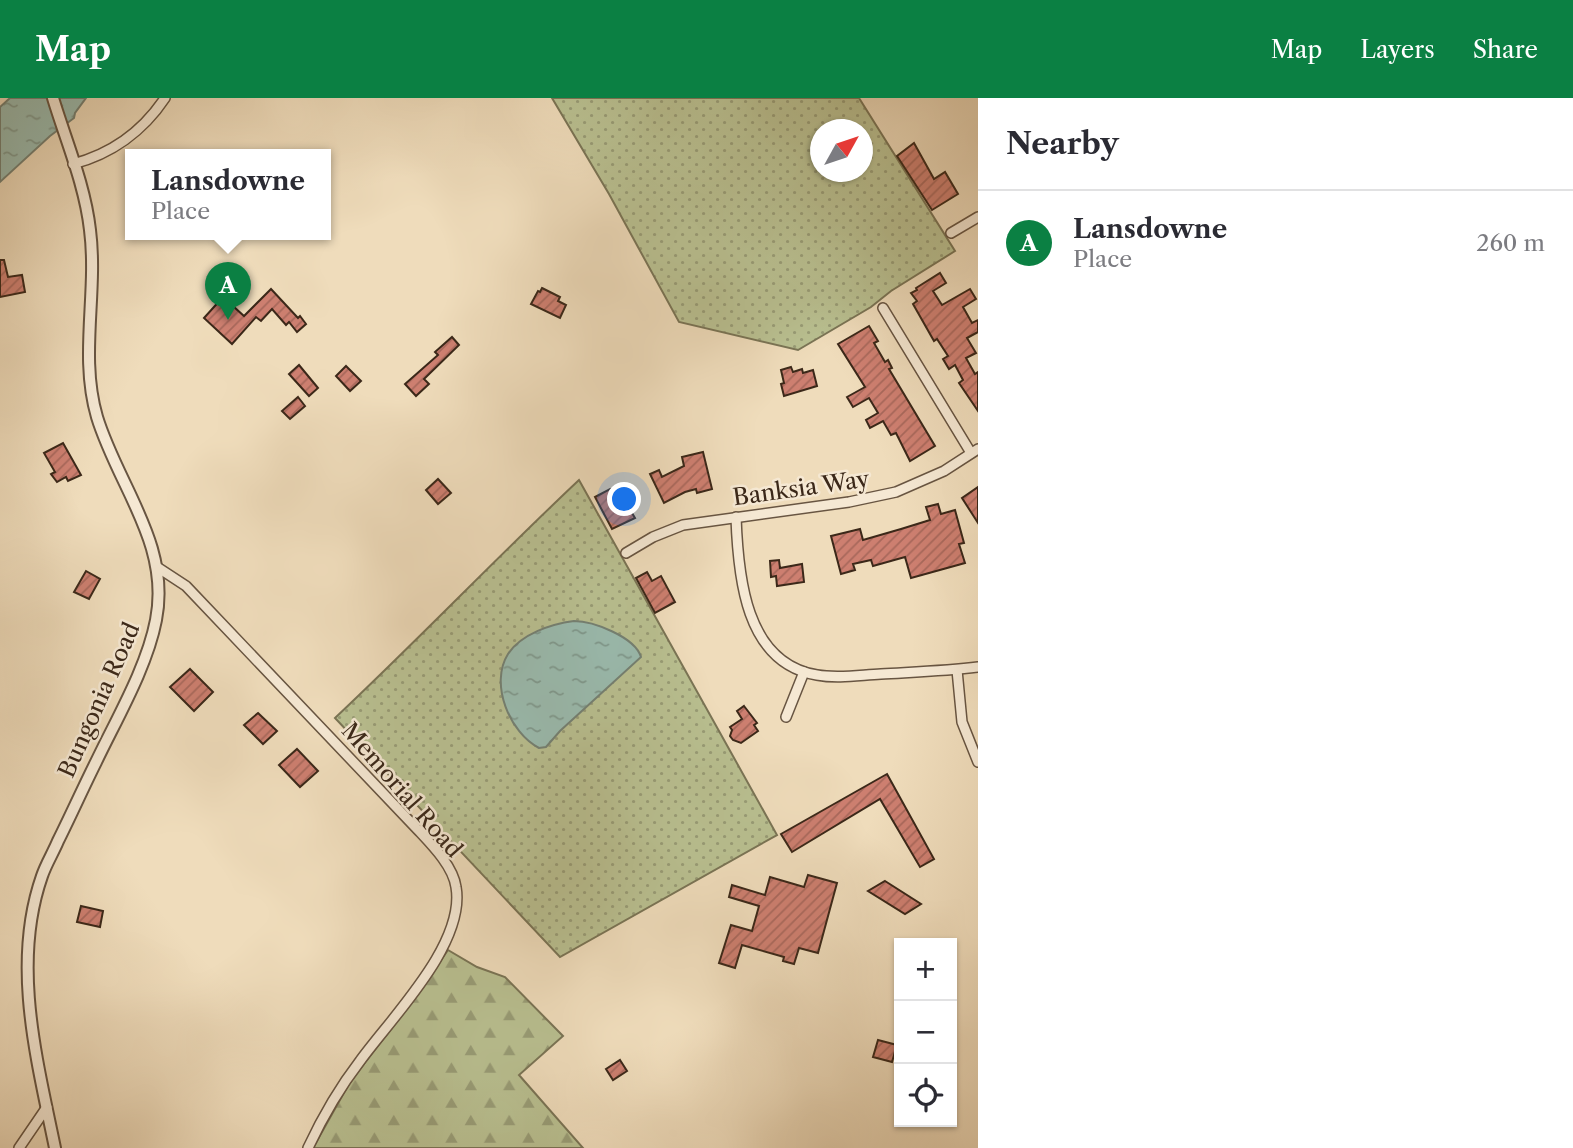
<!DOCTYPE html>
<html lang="en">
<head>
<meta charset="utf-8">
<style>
  :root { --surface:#fff; --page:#f7f7f7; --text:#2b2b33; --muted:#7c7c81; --line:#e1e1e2; --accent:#0b8043 }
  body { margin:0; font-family:"Libre Caslon Text",serif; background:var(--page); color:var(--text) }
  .controls { position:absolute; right:21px; bottom:21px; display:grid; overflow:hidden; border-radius:0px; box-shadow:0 2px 5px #0004 }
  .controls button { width:63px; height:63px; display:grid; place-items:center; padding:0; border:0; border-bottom:2px solid var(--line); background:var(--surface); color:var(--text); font:35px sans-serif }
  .compass { position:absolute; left:810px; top:21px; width:63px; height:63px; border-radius:50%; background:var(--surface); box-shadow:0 2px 5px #0004; rotate:50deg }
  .you { position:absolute; left:625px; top:402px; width:24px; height:24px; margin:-18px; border:5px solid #fff; border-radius:50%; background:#1a73e8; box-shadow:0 0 0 10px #1a73e833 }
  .badge { display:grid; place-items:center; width:46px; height:46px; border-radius:50%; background:var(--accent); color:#fff; font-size:23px; font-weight:700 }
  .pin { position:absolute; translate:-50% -58px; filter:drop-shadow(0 2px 4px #0008) }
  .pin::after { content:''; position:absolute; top:37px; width:24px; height:21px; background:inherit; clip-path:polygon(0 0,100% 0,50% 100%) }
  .popup { position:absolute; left:125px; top:51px; width:206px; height:91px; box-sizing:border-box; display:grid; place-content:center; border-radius:0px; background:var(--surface); filter:drop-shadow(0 2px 5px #0005); font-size:23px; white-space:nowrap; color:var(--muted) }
  .popup b { font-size:26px; color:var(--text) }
  .popup::after { content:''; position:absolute; left:50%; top:100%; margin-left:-14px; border:14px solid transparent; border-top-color:var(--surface) }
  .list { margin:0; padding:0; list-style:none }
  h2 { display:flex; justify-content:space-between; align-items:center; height:91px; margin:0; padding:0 28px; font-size:30px }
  h2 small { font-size:23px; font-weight:400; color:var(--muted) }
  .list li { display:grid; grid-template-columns:46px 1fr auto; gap:21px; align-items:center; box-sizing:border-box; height:105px; padding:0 28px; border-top:2px solid var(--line) }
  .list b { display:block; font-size:26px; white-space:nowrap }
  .list p { margin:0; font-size:23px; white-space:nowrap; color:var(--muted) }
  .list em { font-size:23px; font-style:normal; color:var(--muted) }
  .icon { flex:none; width:38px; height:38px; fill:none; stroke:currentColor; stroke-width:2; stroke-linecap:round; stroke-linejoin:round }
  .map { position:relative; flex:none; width:978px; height:1050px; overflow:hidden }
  header { display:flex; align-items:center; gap:42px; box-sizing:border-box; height:98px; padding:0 35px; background:var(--accent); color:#fff }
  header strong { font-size:33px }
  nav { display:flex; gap:38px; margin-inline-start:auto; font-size:24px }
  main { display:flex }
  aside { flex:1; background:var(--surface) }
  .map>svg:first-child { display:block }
  .grass { fill:url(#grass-dots); stroke:#7a7455; stroke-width:2; fill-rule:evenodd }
  .forest { fill:url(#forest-firs); stroke:#7a7455; stroke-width:2 }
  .water { fill:url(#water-ripples); stroke:#748174; stroke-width:2 }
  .building { fill:url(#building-hatch); stroke:#3b2819; stroke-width:2 }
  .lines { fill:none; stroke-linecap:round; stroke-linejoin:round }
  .minor-casing { stroke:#685542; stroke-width:12 }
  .tertiary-casing { stroke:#685542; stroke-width:14 }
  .minor { stroke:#f5e8d3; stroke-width:9 }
  .tertiary { stroke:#f5e8d3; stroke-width:10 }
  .labels { text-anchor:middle; stroke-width:5; stroke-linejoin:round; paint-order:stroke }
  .street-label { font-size:23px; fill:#3b2819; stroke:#f5e8d3 }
</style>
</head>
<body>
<header>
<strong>Map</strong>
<nav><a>Map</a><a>Layers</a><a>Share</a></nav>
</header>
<main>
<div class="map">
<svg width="978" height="1050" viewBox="0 0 978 1050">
  <defs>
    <pattern id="grass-dots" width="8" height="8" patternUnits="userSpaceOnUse" patternTransform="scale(1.75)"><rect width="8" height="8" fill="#b9c091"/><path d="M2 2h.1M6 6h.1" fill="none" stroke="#989c76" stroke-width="1.8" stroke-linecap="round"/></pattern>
    <pattern id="forest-firs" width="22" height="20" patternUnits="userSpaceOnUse" patternTransform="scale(1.75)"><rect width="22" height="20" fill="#b9c091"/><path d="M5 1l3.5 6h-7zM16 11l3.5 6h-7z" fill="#989c76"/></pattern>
    <pattern id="water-ripples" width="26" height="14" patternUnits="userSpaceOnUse" patternTransform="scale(1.75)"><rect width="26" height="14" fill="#9abcb0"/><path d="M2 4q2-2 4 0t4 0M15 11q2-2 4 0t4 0" fill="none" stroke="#7f998e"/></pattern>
    <pattern id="building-hatch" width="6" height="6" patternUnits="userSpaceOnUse" patternTransform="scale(1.75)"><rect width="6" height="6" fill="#cd7f70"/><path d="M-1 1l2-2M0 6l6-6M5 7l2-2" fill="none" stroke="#a8685b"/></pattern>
  </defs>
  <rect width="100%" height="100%" fill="#efdcbb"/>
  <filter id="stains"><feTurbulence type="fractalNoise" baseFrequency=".00286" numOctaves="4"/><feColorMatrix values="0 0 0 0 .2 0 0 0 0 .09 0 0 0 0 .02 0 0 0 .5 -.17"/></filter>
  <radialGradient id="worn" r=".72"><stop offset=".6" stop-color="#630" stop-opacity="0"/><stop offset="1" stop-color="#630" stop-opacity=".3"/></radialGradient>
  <g class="grass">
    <path d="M552 0H859L955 153 891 193 871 209 798 252 679 224 609 96ZM820 32H862V74H820Z"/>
    <path d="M579 382 777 737 560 859 335 620C418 542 496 460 579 382Z"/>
  </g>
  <path class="forest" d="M448 852 477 869 505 879 563 938 519 977 583 1050H313L350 984 412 904Z"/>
  <g class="water">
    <path d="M10 0H86L75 15 74 20 50 38 0 84V9Z"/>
    <path d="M574 523C593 523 635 539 641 559L560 633 546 649 539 650C510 635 489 586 508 556 521 536 551 526 574 523Z"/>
  </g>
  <g class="building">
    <path d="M914 45 934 81 945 74 958 96 932 112 897 58Z"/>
    <path d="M0 162H4L8 179 22 177 25 194 0 199Z"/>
    <path d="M940 175 946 185 933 193 942 207 970 191 976 201 963 209 972 225 978 222V234L967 240 976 255 966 260 975 276 978 274V313L959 285 963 282 955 267 949 271 943 261 948 258 937 241 934 243 913 206 917 203 911 195 917 192 916 190Z"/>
    <path d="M542 190 560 199 558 203 566 207 560 220 531 206 538 193 540 194Z"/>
    <path d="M271 191 298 220 300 218 306 226 297 234 289 224 286 227 272 211 261 223 256 219 232 246 204 220 223 199 244 218Z"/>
    <path d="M869 228 878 243 874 245 885 264 888 262 892 270 889 271 935 348 910 363 896 335 891 337 883 323 870 330 866 322 878 315 869 300 853 309 847 299 865 289 838 246Z"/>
    <path d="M452 239 459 247 424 281 429 286 416 298 405 286 438 257 435 254Z"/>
    <path d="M299 267 318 290 309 298 289 276Z"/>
    <path d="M346 268 361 283 350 293 336 278Z"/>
    <path d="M791 269 793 274 802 271 803 275 813 272 817 288 784 298 781 286 784 285 781 272Z"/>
    <path d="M298 299 305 308 290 321 282 313Z"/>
    <path d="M63 345 81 377 68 383 66 379 57 384 51 376 55 374 44 355Z"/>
    <path d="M703 354 712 391 697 395 696 391 685 394 664 405 650 376 659 372 662 379 684 368 682 359Z"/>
    <path d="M438 381 451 395 438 406 426 392Z"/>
    <path d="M978 389V425L962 400Z"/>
    <path d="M610 391 612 395 618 391 635 420 612 431 595 399Z"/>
    <path d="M938 406 941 416 955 412 964 445 959 446 965 465 911 480 905 459 873 468 871 462 853 466 855 472 841 476 831 438 860 431 863 442 901 431 930 422 926 409Z"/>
    <path d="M779 462 780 470 802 466 804 484 777 488 776 478 771 479 770 463Z"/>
    <path d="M86 473 100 481 89 501 74 494Z"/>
    <path d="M647 474 652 483 661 478 675 504 655 515 636 480Z"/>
    <path d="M190 571 213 594 194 613 170 589Z"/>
    <path d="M744 608 757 625 754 627 758 633 741 645 733 642 730 638 732 632 730 629 742 621 737 613Z"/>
    <path d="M258 615 277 633 263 646 244 627Z"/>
    <path d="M297 651 318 673 300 689 279 667Z"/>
    <path d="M887 676 934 761 920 769 880 701 792 754 781 736Z"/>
    <path d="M808 777 837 785 818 855 799 850 794 866 783 863 784 859 742 847 735 870 719 865 731 827 752 833 759 808 729 799 732 787 765 797 770 779 804 789Z"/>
    <path d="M885 783 921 806 905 816 868 793Z"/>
    <path d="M81 808 103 813 100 829 77 824Z"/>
    <path d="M878 942 897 947 892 964 873 959Z"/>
    <path d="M620 962 627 973 613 982 606 971Z"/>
  </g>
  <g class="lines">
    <defs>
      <g id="minor">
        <path d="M73 66C111 56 143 33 165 0"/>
        <path d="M951 135 978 119"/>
        <path d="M883 210 971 355"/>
        <path d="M736 419C738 478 745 565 817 577 838 581 860 577 881 576 914 574 946 573 978 569"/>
        <path d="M626 455 653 439 683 427 849 404 896 394 944 373 978 351"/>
        <path d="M157 469 186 488 418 732C432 747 453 768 456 789 466 846 391 920 360 963 340 989 322 1020 308 1050"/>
        <path d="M957 572 962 624 978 664"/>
        <path d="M786 619 804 574"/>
        <path d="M19 1050 47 1009"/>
      </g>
      <path id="tertiary" d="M53 0C66 43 85 87 90 132 98 195 79 258 97 319 118 388 171 446 156 522 147 569 117 620 96 664 83 690 71 717 58 743 53 755 46 766 42 778 11 866 37 962 55 1050"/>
    </defs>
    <use href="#minor" class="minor-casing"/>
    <use href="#tertiary" class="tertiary-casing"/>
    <use href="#minor" class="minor"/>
    <use href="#tertiary" class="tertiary"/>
  </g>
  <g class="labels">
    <g class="street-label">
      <text transform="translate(801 390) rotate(-8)" y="8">Banksia Way</text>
      <text transform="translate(99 602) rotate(-66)" y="8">Bungonia Road</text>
      <text transform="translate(402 692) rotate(49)" y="8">Memorial Road</text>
    </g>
  </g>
  <rect width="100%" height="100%" filter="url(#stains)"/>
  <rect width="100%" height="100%" fill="url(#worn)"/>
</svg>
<div class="controls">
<button>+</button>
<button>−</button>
<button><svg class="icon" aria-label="locate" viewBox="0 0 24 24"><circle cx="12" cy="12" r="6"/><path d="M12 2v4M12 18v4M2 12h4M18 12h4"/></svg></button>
</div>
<svg class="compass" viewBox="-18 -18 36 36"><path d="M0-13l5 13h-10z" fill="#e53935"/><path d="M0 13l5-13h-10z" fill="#7c7c81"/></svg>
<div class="you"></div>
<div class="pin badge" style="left:228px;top:222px">A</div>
<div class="popup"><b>Lansdowne</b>Place</div>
</div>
<aside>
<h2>Nearby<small></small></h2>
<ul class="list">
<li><span class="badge">A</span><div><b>Lansdowne</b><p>Place</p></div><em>260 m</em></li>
</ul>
</aside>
</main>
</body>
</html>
